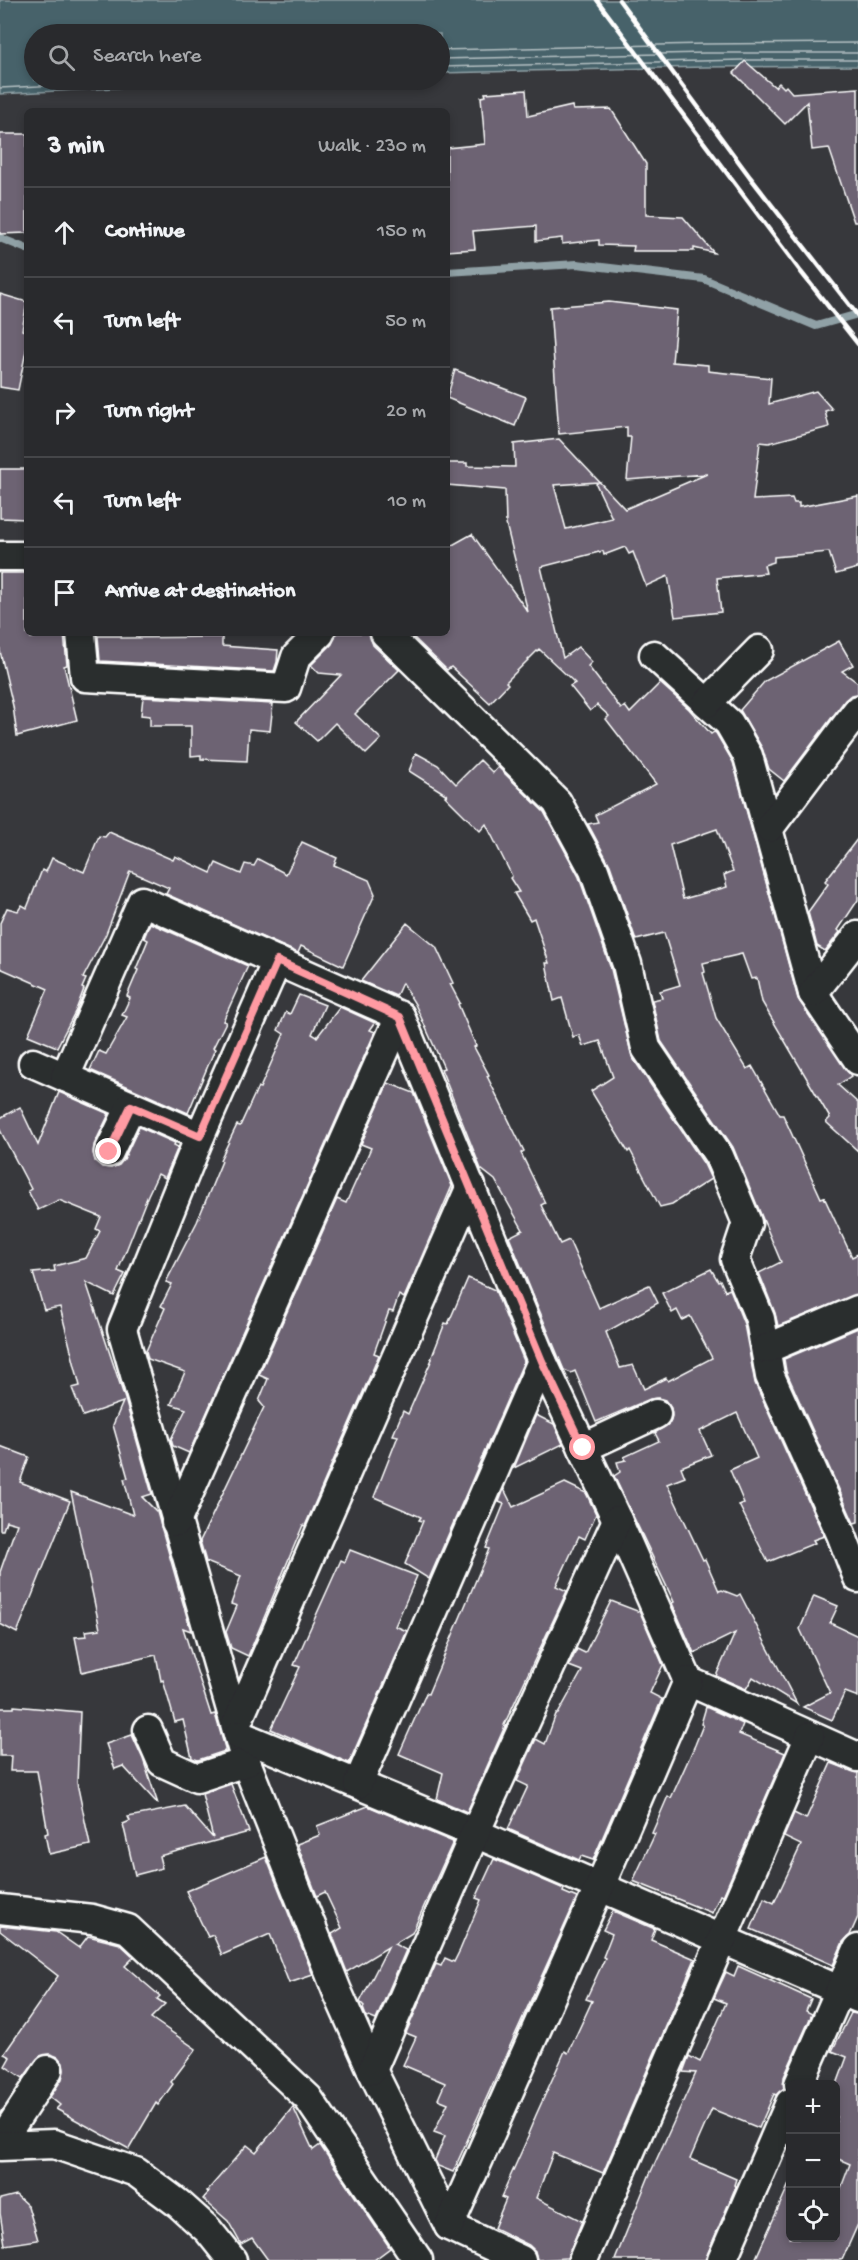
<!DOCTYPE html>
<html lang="en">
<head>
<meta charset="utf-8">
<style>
  :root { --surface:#292a2d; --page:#353639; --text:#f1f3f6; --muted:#a5a7aa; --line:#454649 }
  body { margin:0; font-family:"Gochi Hand",sans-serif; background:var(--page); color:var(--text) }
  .controls { position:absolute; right:18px; bottom:18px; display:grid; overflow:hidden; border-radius:9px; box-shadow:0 3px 9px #0003 }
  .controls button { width:54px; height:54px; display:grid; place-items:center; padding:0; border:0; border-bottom:2px solid var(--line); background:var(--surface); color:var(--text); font:30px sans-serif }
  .stop { position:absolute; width:18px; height:18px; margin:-14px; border:4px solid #ff9aa2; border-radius:50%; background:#fff }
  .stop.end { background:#ff9aa2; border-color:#fff; box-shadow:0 2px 6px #0008 }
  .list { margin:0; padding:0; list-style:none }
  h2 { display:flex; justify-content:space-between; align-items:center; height:78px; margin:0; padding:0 24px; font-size:26px }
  h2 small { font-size:20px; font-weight:400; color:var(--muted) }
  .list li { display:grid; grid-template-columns:39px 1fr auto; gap:18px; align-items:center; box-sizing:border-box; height:90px; padding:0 24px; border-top:2px solid var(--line) }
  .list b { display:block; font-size:22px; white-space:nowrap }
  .list em { font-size:20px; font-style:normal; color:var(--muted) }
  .icon { flex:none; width:33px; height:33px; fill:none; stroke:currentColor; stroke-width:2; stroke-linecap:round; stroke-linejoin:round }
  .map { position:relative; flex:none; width:858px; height:2260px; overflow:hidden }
  .search { position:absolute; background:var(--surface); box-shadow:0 3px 9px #0003; left:24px; top:24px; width:426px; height:66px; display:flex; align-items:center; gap:15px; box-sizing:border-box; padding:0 21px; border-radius:33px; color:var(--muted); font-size:22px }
  .panel { position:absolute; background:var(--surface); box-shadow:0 3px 9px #0003; left:24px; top:108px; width:426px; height:528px; border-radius:9px }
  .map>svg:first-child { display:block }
  .water { fill:#46626a; stroke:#90a1a6; stroke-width:1.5 }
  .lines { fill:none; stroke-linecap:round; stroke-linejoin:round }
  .shore { stroke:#b5c0c3; stroke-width:1.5 }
  .stream { stroke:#90a1a6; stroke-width:8 }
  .building { fill:#6d6373; stroke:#fff; stroke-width:1.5; fill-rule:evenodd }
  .minor-casing { stroke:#fff; stroke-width:33 }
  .minor { stroke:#2a2d2e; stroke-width:28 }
  .rail { stroke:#fff; stroke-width:4.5 }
  .route { stroke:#ff9aa2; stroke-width:8 }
</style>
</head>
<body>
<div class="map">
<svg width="858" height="2260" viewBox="0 0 858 2260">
  <rect width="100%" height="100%" fill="#37383c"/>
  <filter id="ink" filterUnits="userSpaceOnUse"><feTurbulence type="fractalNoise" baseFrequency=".0167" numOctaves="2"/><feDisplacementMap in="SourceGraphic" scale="12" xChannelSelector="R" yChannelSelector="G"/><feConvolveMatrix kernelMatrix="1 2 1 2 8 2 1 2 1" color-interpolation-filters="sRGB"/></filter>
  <g filter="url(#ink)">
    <path class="water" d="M0 0H858V66L705 67 440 73V34H34V80H270L0 94Z"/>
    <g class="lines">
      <g class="shore">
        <path d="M440 50 704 44 858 43"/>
        <path d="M440 59 705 53H858"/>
        <path d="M747 60H858"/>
        <path d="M440 67 743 60"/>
        <path d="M0 88 156 80"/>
      </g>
      <g class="stream">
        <path d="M0 238 27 249"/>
        <path d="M447 272 577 264 704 279 816 326 858 314"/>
      </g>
    </g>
    <g class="building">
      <path d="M745 61 775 87 779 83 784 88 786 86 792 93 858 88V222H854L829 148 812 150 807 102 785 124 734 73Z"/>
      <path d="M526 90 528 116 572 106 573 110 611 109 646 164V215L683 217 714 253 694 248V251H633L634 246 599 245V240L562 244V238L536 241V226L473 231 475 249 447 251V148L485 144 481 97 486 96 485 93Z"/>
      <path d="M0 134H27V233L0 234Z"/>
      <path d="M0 294 27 302 22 330 27 332V346L18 390 0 387Z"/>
      <path d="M609 302 677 310 672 362 708 365V371L771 378 769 404 816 391 832 409 825 411 829 427 769 443 760 442 753 500 792 498 794 503H799V507L858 496V568L836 574 829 552 774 557V562L764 565 766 573 717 578 721 612 675 617 668 576 646 586 633 552 629 554 625 547 604 555 603 551 541 567 563 658 578 647 592 662 588 666 621 709 625 706 630 713 660 683 689 709 711 734 714 732 716 733 733 762 798 999 851 1076 838 1085 858 1103V1151L826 1122 830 1118 762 1002 757 978 751 979 742 954 703 963 705 972 703 973 716 1018 747 1069 752 1066 780 1115H783L821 1198 824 1197 852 1257 858 1254V1294L778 1326 775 1313 759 1273 781 1262 762 1217 733 1147 661 1041 652 1000 662 998 660 991 680 985 664 933 636 940 610 865 588 824 598 822 595 815 656 784 606 719 609 716 597 705 590 711 570 686 575 683 539 649 506 682 508 684 490 703 451 667 447 670 409 633H447V548L472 534 528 612 506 524 505 490 447 485V463H467V466L515 467 514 444 559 439 625 509 707 474 627 480 631 437H627V427L559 434 550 307ZM599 482 596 484 612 518 566 529 554 485ZM717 829 733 871 724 875 727 887 683 899 670 845Z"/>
      <path d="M455 370 526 397 515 426 447 398Z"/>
      <path d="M0 469H27V519L0 518Z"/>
      <path d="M0 573H27V633H30L31 638 64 634 67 665 64 666 77 720 17 736 13 706 0 651Z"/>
      <path d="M336 633H369L373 645 399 670 355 714 381 739 366 754 335 723 317 741 296 722 341 675 319 673 311 665 332 644Z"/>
      <path d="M98 636H121V638L222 637V646L278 650 277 662 274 671 100 661Z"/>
      <path d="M839 641 853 665 842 671 858 683V694L851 695 845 700 784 781 769 769 762 748 740 710 765 681Z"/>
      <path d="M143 697 273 704 270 731 249 729 247 761 201 759V755L191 756V726H150V716L141 715Z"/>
      <path d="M416 753 438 765 456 784 480 760 493 773 498 767 544 812 579 877 611 969 632 1057 704 1164 711 1179 672 1204 660 1207 630 1150 628 1152 591 1091 613 1077 600 1041 583 1046 579 1035 573 1037 562 998 554 1001 546 963H549L534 918 530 920 514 893 519 892 510 878 512 876 486 824 480 831 445 796 447 795 409 771Z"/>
      <path d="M109 832 173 860 175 856 211 873 216 863 241 874 245 864 254 866 258 859 286 874 302 842 337 858 334 865 369 880 375 894 343 966 301 946 298 953 166 894 169 888 130 871 106 934 83 978 86 979 82 988 84 989 76 1010 57 1047 28 1035 48 989 0 968V923L7 908 18 911 22 905 27 908 42 870 46 872 52 858 84 872 99 836 105 837Z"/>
      <path d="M858 838V900L838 930 840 932 825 951 817 946 808 912 828 884 825 881Z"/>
      <path d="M150 923 248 966 223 1021 226 1022 213 1048 215 1049 188 1113 90 1070 99 1051 106 1054 127 1017 122 1015 130 998 127 996 138 970 136 969 148 940 144 938Z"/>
      <path d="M407 923 436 947 453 983 450 984 460 1003 458 1004 476 1046 474 1047 489 1075 487 1076 524 1151 521 1153 545 1203 541 1205 560 1244 569 1240 599 1308 649 1285 658 1303 606 1332 620 1368 633 1365 644 1389 666 1378 668 1381 712 1358 690 1316 682 1320 677 1310 672 1313 662 1293 711 1269 718 1281 720 1280 725 1291 730 1289 744 1324 755 1383 824 1536 813 1540 815 1543 768 1562 739 1505 744 1503 730 1470 757 1458 737 1413 700 1431 711 1455 681 1467 685 1477 667 1484 703 1560 705 1559 719 1591 722 1590 737 1596 740 1594 797 1704 753 1677 746 1689 716 1676 735 1633 694 1653 672 1603 674 1602 614 1476 620 1472 617 1462 626 1460 624 1457 659 1441 655 1433 670 1423 672 1416 671 1408 665 1400 658 1398 650 1399 596 1422 575 1371 571 1373 564 1370 509 1237 523 1230 495 1180 481 1169 441 1069 444 1068 415 1004 402 983 396 996 361 981Z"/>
      <path d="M299 995 325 1005 312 1034 317 1037 340 1007 375 1023 370 1030 375 1032 189 1453 173 1446 171 1439 186 1409 171 1404 185 1372 148 1359 146 1351 165 1308 161 1306 172 1284 166 1282 197 1222 222 1161 220 1160 237 1125 240 1126 258 1087 260 1088 284 1034 278 1030 286 1012 290 1014Z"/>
      <path d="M388 1083 414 1093 452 1186 404 1298 399 1295 393 1312 389 1311 374 1353 379 1355 305 1526 303 1525 248 1656 231 1648 226 1632 237 1606 231 1604 241 1576 206 1562 200 1541 264 1407 259 1401 268 1379 259 1375 337 1199 346 1203 371 1148 361 1144Z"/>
      <path d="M59 1092 109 1114 94 1145 93 1153 95 1161 102 1167 111 1168 119 1165 124 1159 139 1127 175 1143 174 1145 178 1147 165 1178 158 1174 148 1195 118 1271 125 1274 114 1296 86 1282 125 1399 152 1494 142 1497 157 1512 191 1631 183 1628 211 1715 215 1714 225 1748V1751L198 1760 192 1758 183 1720 175 1722 163 1680 161 1681 156 1655 82 1672 75 1637 87 1636 86 1631 100 1629 71 1492 133 1515 124 1479 128 1478 113 1425 123 1402 83 1416 72 1388 80 1386 60 1307 44 1310 33 1273 55 1271 54 1266 86 1258 100 1231 96 1229 101 1217 59 1200 38 1210 28 1191 31 1189 0 1130V1118L20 1107 38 1145Z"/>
      <path d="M468 1278 495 1290 524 1361 429 1579 405 1564 423 1521 419 1520 421 1517 374 1497 398 1436 393 1435 403 1411 408 1414 432 1359H431L445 1323 448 1324Z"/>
      <path d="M858 1328V1522L854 1523 786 1371 784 1359Z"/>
      <path d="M536 1415 554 1424 563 1444 514 1468Z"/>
      <path d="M0 1446 29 1457 20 1482 70 1501 17 1633 0 1624V1572L17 1524 6 1521 3 1530H0Z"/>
      <path d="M565 1483 586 1493 596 1514 585 1539 579 1536 556 1586 567 1591 504 1725 505 1726 467 1812 437 1799 443 1773 399 1754 424 1698 426 1693 428 1694 489 1549 486 1548 504 1504 499 1502 504 1489 513 1507Z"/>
      <path d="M350 1550 417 1576 395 1626 407 1631 349 1763 271 1729 300 1667 294 1665 305 1640 341 1560 345 1562Z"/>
      <path d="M814 1596 838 1606 830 1623 858 1636V1697L845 1692 832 1720 803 1707 830 1693 800 1629Z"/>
      <path d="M611 1601 640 1612 663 1665 650 1693 662 1699 593 1860 581 1856 579 1860 508 1829 528 1786 517 1781 536 1739 545 1744 556 1714H558L582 1671 569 1666 577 1649 585 1653Z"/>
      <path d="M14 1706 80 1712 77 1783 90 1845 49 1854 45 1834 48 1833 37 1771H10L11 1756H0V1708H14Z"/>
      <path d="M706 1707 743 1724 739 1734 785 1753 723 1896 720 1895 712 1913 633 1881 655 1834 652 1833 668 1796 671 1798 695 1745 703 1725 701 1724Z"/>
      <path d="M132 1735 143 1759 158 1804 123 1766 115 1769 106 1744Z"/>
      <path d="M831 1763 858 1773V1917L850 1935 843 1942 833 1965 751 1929 764 1898 774 1903 801 1845 784 1837 794 1813 806 1819Z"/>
      <path d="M231 1784 249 1832 159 1856 162 1868 135 1875 123 1824 130 1821 128 1817 185 1806 213 1838 202 1794Z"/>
      <path d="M368 1806 453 1842 412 1933 394 1944 406 1950 376 2020 366 2016 363 2008 364 2006 360 2002 388 1947 347 1972 332 1934 342 1928 325 1892 317 1896 297 1844 320 1835 317 1826Z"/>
      <path d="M266 1857 313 1975 289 1983 270 1934 222 1955 213 1935 208 1937 186 1891Z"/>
      <path d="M494 1859 564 1889 563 1892 577 1898 453 2172 438 2166 435 2160 445 2136 434 2132 448 2103 438 2099 445 2083 403 2065 416 2037 406 2033 436 1964 441 1966 445 1958 454 1962 460 1950 481 1900 476 1898Z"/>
      <path d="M613 1911 655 1929 651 1940 695 1959 603 2173 553 2153 536 2198 582 2221 567 2258 537 2260 535 2251 529 2245 494 2228 506 2199 501 2197 529 2135 528 2134 536 2115 565 2051 568 2053 592 2001 586 1999 605 1958 603 1957 612 1934 603 1930Z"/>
      <path d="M0 1926 56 1932 79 1948 88 1936 120 1944 134 1957 125 1966 160 1996 157 1999 165 2004 151 2018 196 2049 171 2082 173 2084 158 2105 156 2103 129 2149 56 2109 60 2105 50 2097 62 2079 64 2070 63 2063 58 2057 50 2054 40 2056 23 2078 5 2066 10 2057 4 2054 58 1976 0 1931Z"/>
      <path d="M738 1966 811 1999 806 2011 812 2014 784 2077V2088L776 2095 774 2094 759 2128 712 2109 690 2159 736 2179 734 2185 736 2186 705 2260H615L649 2176 696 2073 683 2072 689 2056 700 2062 726 2003 714 1998 726 1972 734 1976Z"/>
      <path d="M851 2013 858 2014V2224L842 2260H755L790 2182V2238H836V2201L850 2164 836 2158V2087L847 2057 832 2051Z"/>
      <path d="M293 2107 313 2150 320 2145 390 2248 374 2260H268L252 2238 241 2244 228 2221 203 2199 209 2192 207 2191 247 2145 256 2152Z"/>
      <path d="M16 2195 28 2206 38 2240 5 2245 0 2213V2199Z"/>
    </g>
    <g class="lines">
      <defs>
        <g id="minor">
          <path d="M0 556H27"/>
          <path d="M81 633 85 677 286 688 296 657 320 633"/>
          <path d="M385 633 557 802 594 870 627 964 646 1048 719 1156 747 1223 735 1259 760 1319 770 1376 841 1534 858 1578"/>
          <path d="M654 655 729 723 748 756 813 993 858 1060"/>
          <path d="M707 703 759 650"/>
          <path d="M769 828 858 710"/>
          <path d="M277 961 200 1136 122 1329 246 1762 337 1991 372 2070 449 2226 521 2260"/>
          <path d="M813 993 858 936"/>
          <path d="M33 1063 65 1077"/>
          <path d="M200 1136 65 1077 142 901 400 1016 542 1361 617 1520 688 1681 858 1757"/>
          <path d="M109 1152 131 1106"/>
          <path d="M766 1349 858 1310"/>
          <path d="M583 1448 656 1414"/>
          <path d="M176 1522 400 1016"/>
          <path d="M236 1725 471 1186"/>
          <path d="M148 1730 162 1762 197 1778 246 1762"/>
          <path d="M239 1735 475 1833 858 1998"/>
          <path d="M358 1784 542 1361"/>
          <path d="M0 1909 92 1919 128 1929 308 2098 418 2260"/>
          <path d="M372 2070 475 1833 617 1520"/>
          <path d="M799 2084 858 1949"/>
          <path d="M0 2143 48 2070"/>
          <path d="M0 2146 54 2144 136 2172 179 2204 208 2230 232 2260"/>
          <path d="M449 2226 600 1886 688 1681"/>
          <path d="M583 2260 810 1736"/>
          <path d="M722 2260 790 2103"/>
        </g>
      </defs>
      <use href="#minor" class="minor-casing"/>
      <use href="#minor" class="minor"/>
      <g class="rail">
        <path d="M597 0 801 272 858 344"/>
        <path d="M619 0 750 177 858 316"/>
      </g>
    </g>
  </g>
  <g class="lines" filter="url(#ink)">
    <path class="route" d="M109 1152 131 1106 200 1136 277 961 400 1017 542 1361 583 1448"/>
  </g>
</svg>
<div class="controls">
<button>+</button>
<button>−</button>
<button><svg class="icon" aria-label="locate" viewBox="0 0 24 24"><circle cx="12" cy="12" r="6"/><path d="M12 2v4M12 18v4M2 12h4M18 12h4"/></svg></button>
</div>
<div class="stop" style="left:583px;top:1448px"></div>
<div class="stop end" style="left:109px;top:1152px"></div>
<div class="search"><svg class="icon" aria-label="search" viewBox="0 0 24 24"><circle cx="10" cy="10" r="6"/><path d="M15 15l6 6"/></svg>Search here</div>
<section class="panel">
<h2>3 min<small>Walk · 230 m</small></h2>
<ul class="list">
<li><svg class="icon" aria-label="ahead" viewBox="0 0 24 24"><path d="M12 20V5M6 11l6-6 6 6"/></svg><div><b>Continue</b></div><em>150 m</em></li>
<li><svg class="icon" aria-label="left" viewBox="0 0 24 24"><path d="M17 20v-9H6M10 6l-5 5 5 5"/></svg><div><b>Turn left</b></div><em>50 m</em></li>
<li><svg class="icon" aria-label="right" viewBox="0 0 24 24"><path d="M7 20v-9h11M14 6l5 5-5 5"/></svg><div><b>Turn right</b></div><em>20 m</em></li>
<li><svg class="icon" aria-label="left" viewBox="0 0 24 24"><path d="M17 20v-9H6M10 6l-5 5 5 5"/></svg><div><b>Turn left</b></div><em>10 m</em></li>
<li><svg class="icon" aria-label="arrive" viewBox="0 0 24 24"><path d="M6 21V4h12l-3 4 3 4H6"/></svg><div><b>Arrive at destination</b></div></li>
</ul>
</section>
</div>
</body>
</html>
